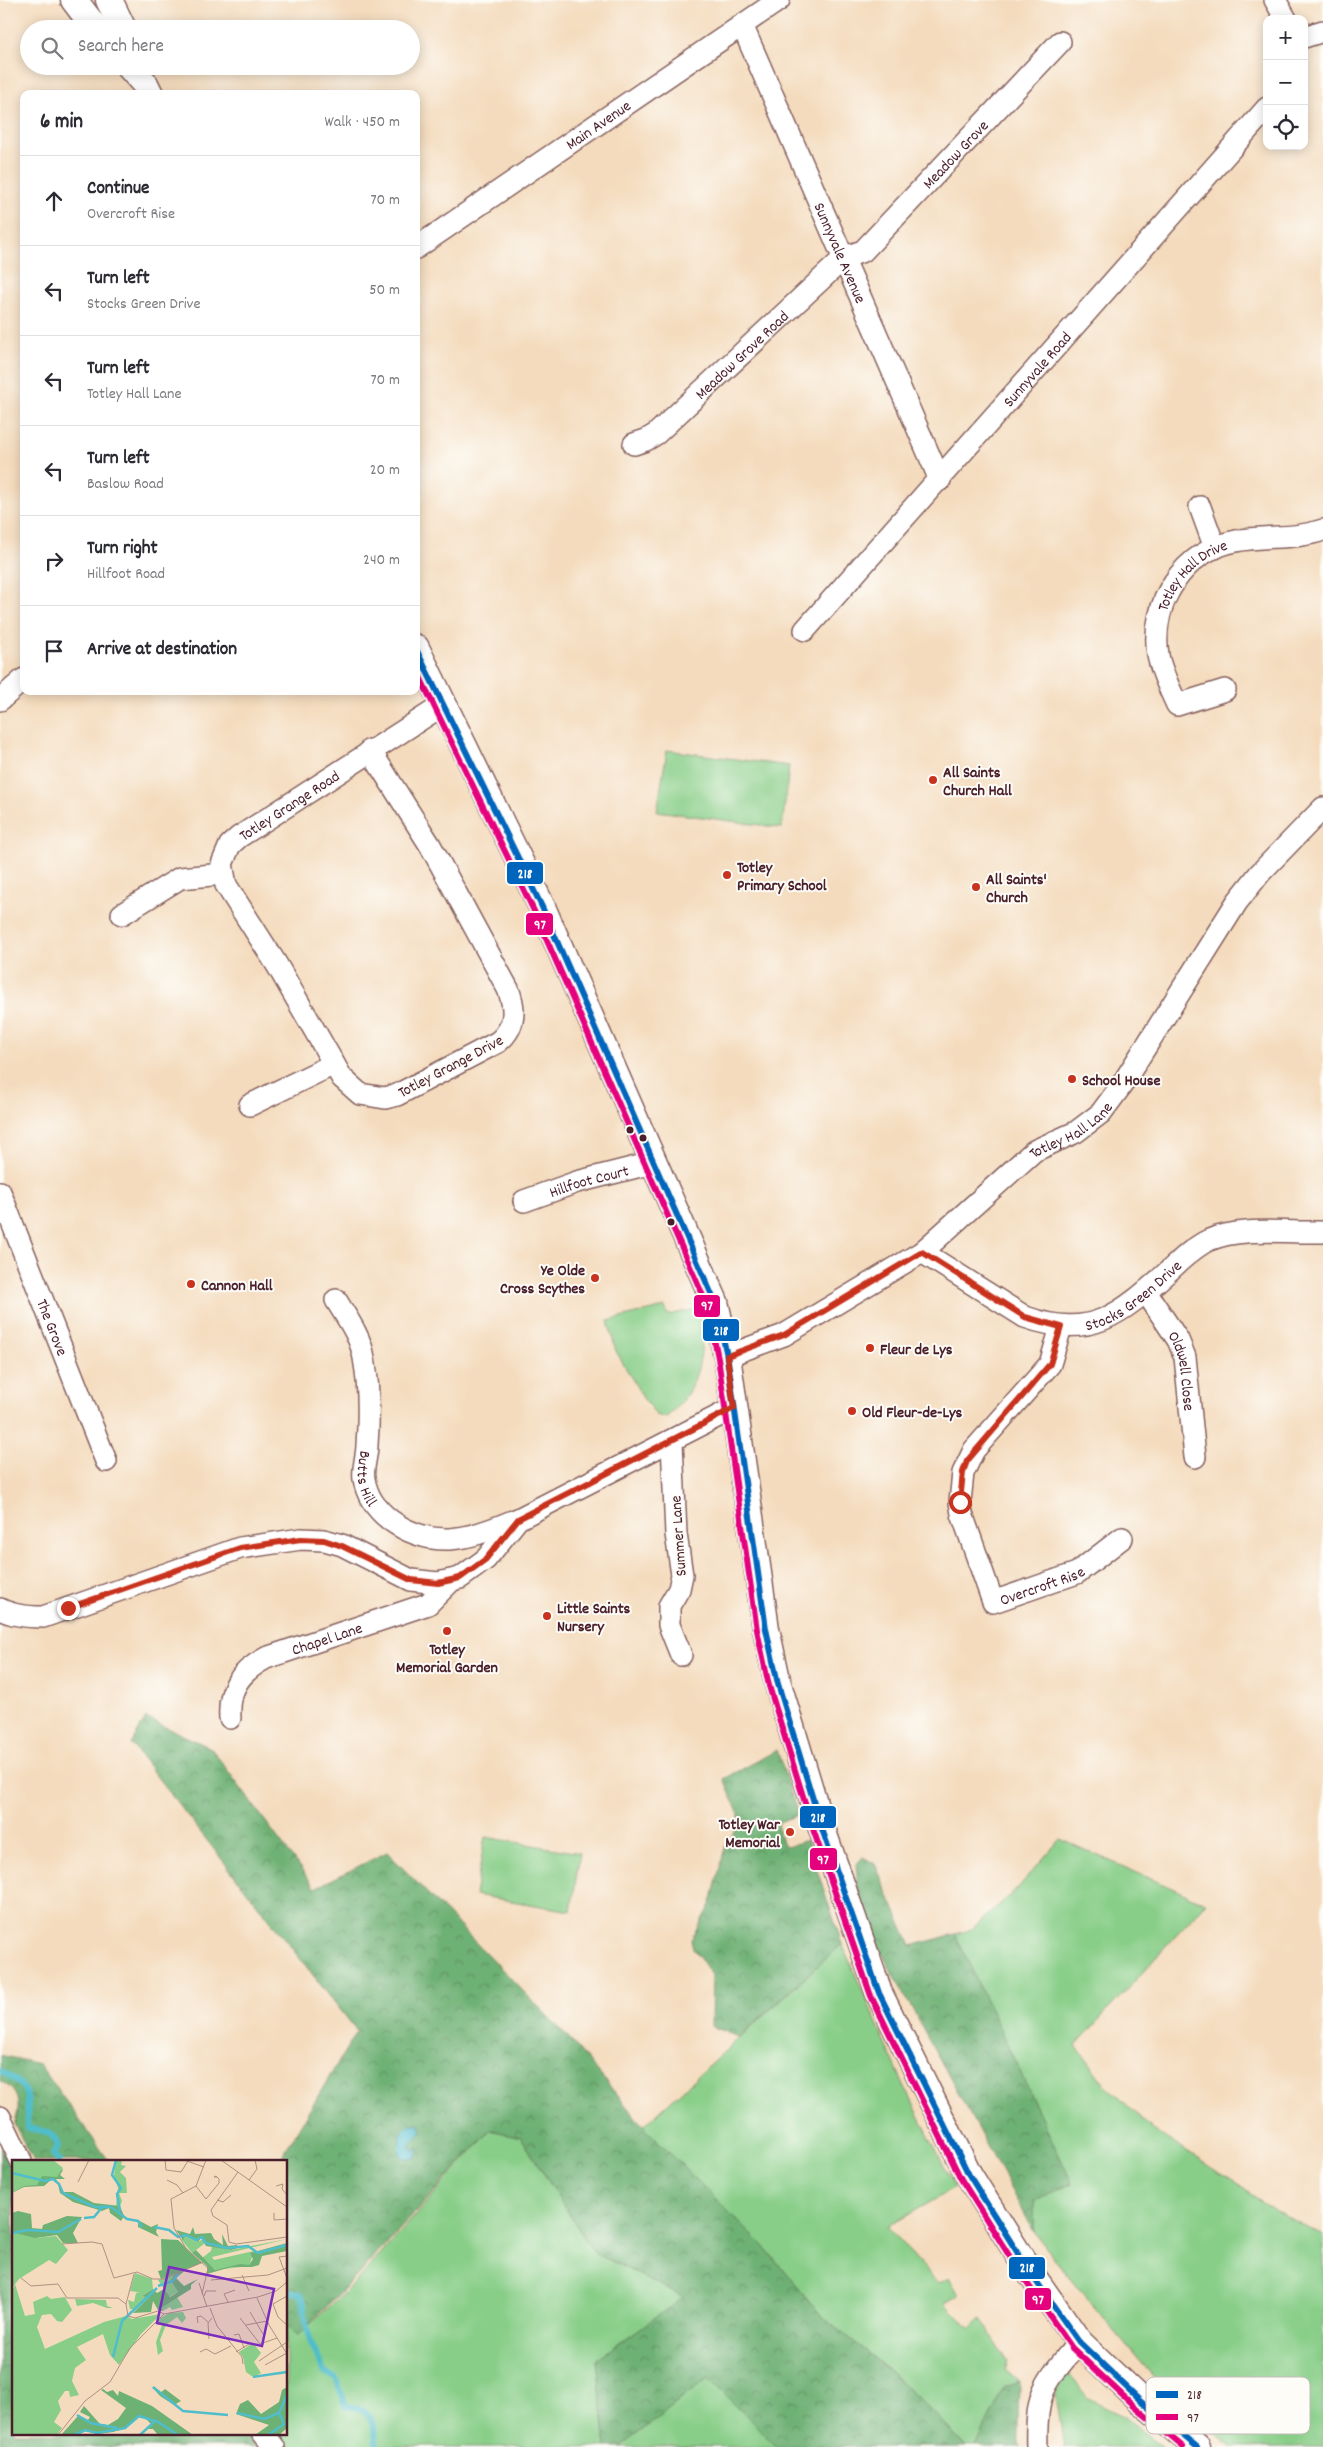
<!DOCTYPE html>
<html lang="en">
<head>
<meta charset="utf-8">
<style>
  :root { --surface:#fff; --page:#f7f7f7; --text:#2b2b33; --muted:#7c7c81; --line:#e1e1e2 }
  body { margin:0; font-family:Dekko,sans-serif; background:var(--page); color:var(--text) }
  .controls { position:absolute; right:15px; top:15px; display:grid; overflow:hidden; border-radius:10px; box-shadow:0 2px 12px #0003 }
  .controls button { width:45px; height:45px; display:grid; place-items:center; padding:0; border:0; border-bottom:1px solid var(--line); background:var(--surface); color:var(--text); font:25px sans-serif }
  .stop { position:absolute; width:15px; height:15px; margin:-11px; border:4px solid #c8321e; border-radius:50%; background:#fff }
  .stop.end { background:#c8321e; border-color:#fff; box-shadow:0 1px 5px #0008 }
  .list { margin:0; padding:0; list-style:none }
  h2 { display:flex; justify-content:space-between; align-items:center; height:65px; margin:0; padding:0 20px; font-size:21px }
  h2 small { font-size:16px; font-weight:400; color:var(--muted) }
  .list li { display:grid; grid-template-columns:32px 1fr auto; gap:15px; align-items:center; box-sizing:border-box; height:90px; padding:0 20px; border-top:1px solid var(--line) }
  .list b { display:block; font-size:19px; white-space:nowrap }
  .list p { margin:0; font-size:16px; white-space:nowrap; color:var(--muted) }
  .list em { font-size:16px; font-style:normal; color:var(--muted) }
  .icon { flex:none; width:28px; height:28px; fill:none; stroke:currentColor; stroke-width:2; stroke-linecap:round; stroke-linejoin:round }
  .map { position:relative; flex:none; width:1323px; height:2447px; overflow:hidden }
  .search { position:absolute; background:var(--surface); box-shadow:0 2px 12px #0003; left:20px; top:20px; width:400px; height:55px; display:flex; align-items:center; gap:12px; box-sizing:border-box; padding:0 18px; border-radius:28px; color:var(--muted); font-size:19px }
  .panel { position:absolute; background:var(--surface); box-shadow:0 2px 12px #0003; left:20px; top:90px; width:400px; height:605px; border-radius:10px }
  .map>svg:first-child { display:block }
  .green { fill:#88ce88; stroke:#69765a }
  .forest { fill:url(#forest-crowns); stroke:#5c6850 }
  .water { fill:#50bdcb; stroke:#4d6e7b }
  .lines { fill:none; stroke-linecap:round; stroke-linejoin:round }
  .stream { stroke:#50bdcb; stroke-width:6 }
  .minor-casing { stroke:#86615e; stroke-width:24 }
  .major-casing { stroke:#86615e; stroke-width:29 }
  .minor { stroke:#fff; stroke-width:21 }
  .major { stroke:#fff; stroke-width:26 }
  .bus-1-casing { stroke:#fdfcf7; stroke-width:10 }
  .bus-2-casing { stroke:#fdfcf7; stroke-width:10 }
  .bus-1 { stroke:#0065bd; stroke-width:6 }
  .bus-2 { stroke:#e5007d; stroke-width:6 }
  .route { stroke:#c8321e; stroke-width:6 }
  .poi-dot { fill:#c8321e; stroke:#fdfcf7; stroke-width:2 }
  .bus-dot { fill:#4a1f2b; stroke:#fdfcf7; stroke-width:2 }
  .labels { text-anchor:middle; stroke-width:4; stroke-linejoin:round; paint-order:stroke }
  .street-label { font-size:16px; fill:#4a1f2b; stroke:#fdfcf7 }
  .poi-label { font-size:16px; font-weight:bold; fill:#4a1f2b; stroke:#fdfcf7; text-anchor:start }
  .inset-river { fill:none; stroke:#50bdcb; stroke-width:2.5 }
  .inset-road { fill:none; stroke:#b09083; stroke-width:1 }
  .view { fill:#7b2cbf; fill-opacity:0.15; stroke:#7b2cbf; stroke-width:2.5 }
  .inset-edge { fill:none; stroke:#4a1f2b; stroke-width:2.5 }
  .key { fill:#fdfcf7; stroke:#c7baba; stroke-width:1 }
  .key-label { font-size:14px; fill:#4a1f2b }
  .line-badge { stroke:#fdfcf7; stroke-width:2 }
  .badge-label { font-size:14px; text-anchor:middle; font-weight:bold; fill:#fff }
</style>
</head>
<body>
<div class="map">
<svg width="1323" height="2447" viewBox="0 0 1323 2447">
  <defs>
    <pattern id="forest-crowns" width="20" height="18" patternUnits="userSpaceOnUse" patternTransform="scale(1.25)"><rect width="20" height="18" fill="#6eb174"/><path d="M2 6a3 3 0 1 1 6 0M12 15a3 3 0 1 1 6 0" fill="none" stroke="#5c8f5f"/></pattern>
  </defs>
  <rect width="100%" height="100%" fill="#fdfcf7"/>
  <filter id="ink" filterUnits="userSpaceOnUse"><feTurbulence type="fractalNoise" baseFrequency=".02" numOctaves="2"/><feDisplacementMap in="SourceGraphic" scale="10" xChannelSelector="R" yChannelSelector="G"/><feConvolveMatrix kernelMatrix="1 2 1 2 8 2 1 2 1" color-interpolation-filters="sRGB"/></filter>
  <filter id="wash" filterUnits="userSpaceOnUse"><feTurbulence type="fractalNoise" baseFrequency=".0096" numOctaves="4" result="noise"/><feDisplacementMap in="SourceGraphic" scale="20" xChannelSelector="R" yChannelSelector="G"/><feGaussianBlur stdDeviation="1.12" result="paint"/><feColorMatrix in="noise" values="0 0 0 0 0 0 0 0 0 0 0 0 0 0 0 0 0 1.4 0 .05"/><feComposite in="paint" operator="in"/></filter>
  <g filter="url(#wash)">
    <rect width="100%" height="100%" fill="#f4dbbd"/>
    <g class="green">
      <path d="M667 750 789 766 782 828 657 811Z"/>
      <path d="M665 1307 668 1315 697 1309C706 1343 702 1380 677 1407 674 1411 669 1414 666 1418L656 1415 650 1406 646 1403 616 1351 608 1321Z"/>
      <path d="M485 1837 580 1853 571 1911 475 1895Z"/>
      <path d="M1060 1839 1206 1903 1076 2045 1102 2081 1153 2130 1289 2218 1323 2235V2447H1232L1198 2420 1157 2381 1071 2280 1034 2232V2202L1072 2183 955 1934 972 1929 1017 1889Z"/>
      <path d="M842 1944 904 2085 955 2188 887 2227 938 2283 949 2277 959 2295 945 2303 971 2329 981 2319 1008 2362 1005 2369 1019 2381 1005 2386 976 2447H967L891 2372 821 2315 765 2248 643 2126Z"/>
      <path d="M491 2130 521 2137 593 2252 685 2297 597 2359 606 2447H286L276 2433H286V2325L297 2336 357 2281Z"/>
      <path d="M1069 2375 1088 2399 1125 2417 1162 2447H1064L1055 2388Z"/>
      <path d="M708 2378 777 2447H621Z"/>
    </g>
    <g class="forest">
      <path d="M146 1718 211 1748 315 1888 387 1852 571 2040 643 2126 765 2248 821 2315 891 2372 967 2447H777L708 2378 621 2447H606L597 2359 684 2297 593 2252 521 2137 491 2130 356 2277 297 2336 286 2325V2161H279L357 2031 131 1744Z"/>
      <path d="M777 1750 798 1815 779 1822 778 1828 783 1846 787 1847 807 1840 842 1944 739 2037 711 2026 712 1975 693 1949 691 1940 711 1903 725 1847 738 1824 739 1815 724 1779Z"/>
      <path d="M863 1857 875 1864 911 1946 955 1934 1072 2183 1034 2202V2232L874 1939 858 1891 856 1865Z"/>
      <path d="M0 2055 39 2064 109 2161H34L14 2124C22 2106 19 2090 0 2081Z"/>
      <path d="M0 2148 14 2175V2433H246L254 2447H0Z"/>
      <path d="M1019 2381 1018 2429 1021 2447H976L1005 2386Z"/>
    </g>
    <path class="water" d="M416 2123 420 2124 422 2132 409 2146 412 2150 419 2148 416 2157 408 2160 400 2154C398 2139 398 2127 416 2123Z"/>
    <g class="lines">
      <g class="stream">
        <path d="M0 2071C14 2078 28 2086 28 2104 28 2113 25 2119 28 2128 41 2131 54 2130 58 2147L53 2154 59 2161"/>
        <path d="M286 2292 299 2293 303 2298 306 2324 311 2343 324 2371 336 2379 347 2407C373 2404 374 2429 377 2447"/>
      </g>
    </g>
  </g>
  <g filter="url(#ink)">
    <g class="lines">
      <defs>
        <g id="minor">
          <path d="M1275 0 1286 19"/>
          <path id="s1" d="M742 25 940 480"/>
          <path d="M1304 37 1323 31"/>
          <path id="s2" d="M416 248 779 0"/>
          <path id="s3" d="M634 444 646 440 656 434 845 257 863 251 1060 42"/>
          <path d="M1200 507 1215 548"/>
          <path id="s4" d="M805 630 1267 108"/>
          <path id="s5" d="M1225 690 1177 705C1170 689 1161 672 1158 655 1150 603 1183 551 1236 541 1266 535 1294 540 1323 530"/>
          <path d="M0 700 24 679"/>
          <path id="s6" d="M370 750 430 845 508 989C516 1009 516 1027 498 1042L397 1095 385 1098 360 1094 342 1078 277 965 226 885 222 864 230 845 239 837 443 705"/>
          <path d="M122 914 180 878 223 874"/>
          <path d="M250 1105 334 1064"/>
          <path id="s7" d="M0 1192 106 1461"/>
          <path id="s8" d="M524 1201 577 1182 652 1163"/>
          <path id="s9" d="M922 1252 1025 1317C1092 1341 1122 1313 1170 1270 1182 1259 1194 1247 1209 1240 1241 1226 1289 1233 1323 1232"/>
          <path id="s10" d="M1146 1292 1178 1340 1185 1357 1195 1457"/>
          <path id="s11" d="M336 1300C347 1318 361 1337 364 1358 369 1385 369 1418 367 1445 367 1457 362 1468 364 1479 367 1497 376 1509 390 1520 433 1551 471 1539 515 1520"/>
          <path id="s12" d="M1061 1327 1050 1364 974 1450 963 1473 960 1502 962 1514 993 1602 1077 1573 1122 1538"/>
          <path id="s13" d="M727 1356 784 1335 922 1252 1034 1151 1076 1132 1101 1113 1121 1086 1237 902 1260 873 1323 808"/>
          <path d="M672 1442 676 1534 682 1575 679 1589 669 1606V1625L681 1655"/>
          <path d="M0 1609C13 1616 28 1617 43 1617L240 1548 301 1539 324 1540 342 1545 411 1580 438 1583 460 1578 486 1559 518 1519 734 1408"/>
          <path id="s14" d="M230 1718C228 1688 240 1672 266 1658L428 1604 451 1581"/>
          <path d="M0 2117 21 2161"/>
          <path d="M263 2433 274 2447"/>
          <path d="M1037 2447C1035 2391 1045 2383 1079 2342"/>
        </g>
        <g id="major">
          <path d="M74 0 96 29"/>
          <path d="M109 0 123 29"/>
          <path d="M129 66 145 84 150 94"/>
          <path d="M416 648 542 907 715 1302 727 1356 766 1629 778 1684 822 1829 879 1993 969 2175 1029 2271 1079 2342 1140 2400 1197 2447"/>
        </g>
      </defs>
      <use href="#minor" class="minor-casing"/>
      <use href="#major" class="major-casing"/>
      <use href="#minor" class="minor"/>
      <use href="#major" class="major"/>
      <defs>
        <path id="bus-1" d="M416 649 542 907 715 1302 727 1356 766 1629 778 1684 822 1829 879 1993 969 2175 1029 2271 1079 2342 1140 2400 1197 2447"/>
        <path id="bus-2" d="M416 669 534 911 707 1305 718 1358 757 1630 769 1686 814 1832 871 1996 961 2179 1022 2276 1072 2348 1134 2406 1183 2447"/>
      </defs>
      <use href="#bus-1" class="bus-1-casing"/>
      <use href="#bus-2" class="bus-2-casing"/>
      <use href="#bus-1" class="bus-1"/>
      <use href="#bus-2" class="bus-2"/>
    </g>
  </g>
  <g class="lines" filter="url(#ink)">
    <path class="route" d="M68 1608 240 1548 301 1539 324 1540 342 1546 411 1580 438 1583 460 1578 486 1559 518 1519 734 1408 727 1356 784 1335 922 1252 1025 1317 1061 1327 1050 1364 967 1461 963 1472 960 1502"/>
  </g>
  <g class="poi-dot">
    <circle cx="933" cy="780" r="5"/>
    <circle cx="727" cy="875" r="5"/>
    <circle cx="976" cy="887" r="5"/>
    <circle cx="1072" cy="1079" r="5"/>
    <circle cx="595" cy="1278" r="5"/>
    <circle cx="191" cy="1284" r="5"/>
    <circle cx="870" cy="1348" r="5"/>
    <circle cx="852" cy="1411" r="5"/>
    <circle cx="547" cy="1616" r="5"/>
    <circle cx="447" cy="1631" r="5"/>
    <circle cx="790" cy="1832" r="5"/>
  </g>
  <g class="bus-dot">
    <circle cx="630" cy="1130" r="4.5"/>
    <circle cx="643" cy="1138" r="4.5"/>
    <circle cx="671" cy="1222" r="4.5"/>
  </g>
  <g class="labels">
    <g class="street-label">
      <text dy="6" stroke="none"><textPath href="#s2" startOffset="220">Main Avenue</textPath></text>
      <text dy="6" stroke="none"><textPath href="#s3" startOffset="436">Meadow Grove</textPath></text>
      <text dy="6" stroke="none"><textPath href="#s1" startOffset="248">Sunnyvale Avenue</textPath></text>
      <text dy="6" stroke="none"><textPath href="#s3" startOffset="141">Meadow Grove Road</textPath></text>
      <text dy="6" stroke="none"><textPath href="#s4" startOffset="349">Sunnyvale Road</textPath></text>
      <text dy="6" stroke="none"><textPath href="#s5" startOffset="198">Totley Hall Drive</textPath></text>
      <text dy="6" stroke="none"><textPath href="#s6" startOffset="849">Totley Grange Road</textPath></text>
      <text transform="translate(450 1065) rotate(-28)" y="6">Totley Grange Drive</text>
      <text dy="6" stroke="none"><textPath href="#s13" startOffset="415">Totley Hall Lane</textPath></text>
      <text dy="6" stroke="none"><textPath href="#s8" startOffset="68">Hillfoot Court</textPath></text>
      <text dy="6" stroke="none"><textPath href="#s9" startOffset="240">Stocks Green Drive</textPath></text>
      <text dy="6" stroke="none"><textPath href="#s7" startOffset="145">The Grove</textPath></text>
      <text dy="6" stroke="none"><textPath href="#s10" startOffset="89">Oldwell Close</textPath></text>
      <text dy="6" stroke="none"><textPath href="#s11" startOffset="186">Butts Hill</textPath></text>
      <text transform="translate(677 1536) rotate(-94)" y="6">Summer Lane</text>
      <text dy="6" stroke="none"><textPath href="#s12" startOffset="365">Overcroft Rise</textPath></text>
      <text dy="6" stroke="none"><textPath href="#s14" startOffset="139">Chapel Lane</textPath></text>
    </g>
    <g class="poi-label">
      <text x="943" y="777">All Saints<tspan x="943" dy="18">Church Hall</tspan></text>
      <text x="737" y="872">Totley<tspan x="737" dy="18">Primary School</tspan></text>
      <text x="986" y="884">All Saints'<tspan x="986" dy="18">Church</tspan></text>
      <text x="1082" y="1085">School House</text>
      <text x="585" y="1275" text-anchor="end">Ye Olde<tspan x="585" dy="18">Cross Scythes</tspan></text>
      <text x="201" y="1290">Cannon Hall</text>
      <text x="880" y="1354">Fleur de Lys</text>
      <text x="862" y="1417">Old Fleur-de-Lys</text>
      <text x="557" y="1613">Little Saints<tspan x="557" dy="18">Nursery</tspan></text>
      <text x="447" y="1654" text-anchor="middle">Totley<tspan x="447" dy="18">Memorial Garden</tspan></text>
      <text x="780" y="1829" text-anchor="end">Totley War<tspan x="780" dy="18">Memorial</tspan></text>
    </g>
  </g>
  <g transform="translate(12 2160)">
    <rect width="275" height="275" fill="#f4dbbd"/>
    <path d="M104 0H110L109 5 114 6 108 12 114 18 115 33H107L110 41 108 46H104L106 28 102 16ZM173 76 185 82 192 79V84L180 93 169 79ZM275 79 200 97 202 100 242 91 237 106 203 110 190 98 199 91 200 86 219 90ZM164 112 160 120 166 132 144 144 142 138 152 129 146 120ZM3 124 13 156 23 154 21 142 35 136 39 139 53 137 60 150 50 162 45 161 39 154 30 155 25 167 33 189 92 162 114 156 120 159 149 154 129 174 107 205 98 195 91 174 65 187 74 200 63 208 60 221 67 235 58 237 57 231H53L46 241 49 250 42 262 50 268 45 275H0V131ZM141 129 130 136 135 138 123 149H118L116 140 122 142 124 133ZM165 137 171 147 160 150 158 147 151 151 148 148ZM63 139 94 140 95 146 101 148H95L81 143 65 146ZM171 152 174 158 170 163 165 157 154 165 148 180 151 191 146 195 144 182 150 165 144 164 145 160 157 153Z" fill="#88ce88"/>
    <path d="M0 0H39L51 10 48 15 53 19H44L51 32H61L82 43 108 46 112 56 109 61 98 53 97 48 90 51 61 42 48 33 46 24 40 19 32 26 12 27 0 33ZM6 51 19 54 20 68 30 69 31 65 55 56 70 57 61 73 66 83H51L45 75 24 78 8 107 7 104 0 105V53ZM126 60 139 67 146 64 144 72 147 77 126 67ZM181 67 183 74 199 73 202 79 211 85 210 74 216 86 225 85 226 88 219 90 194 86 189 78 186 82 173 76 171 80 164 70 178 74ZM149 79 166 80 190 103 149 119 146 111 150 110ZM275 83V91L250 96 247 105 240 107H219L195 114V106L180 93 184 90 203 110 228 104 237 105 241 99 238 93ZM175 109 164 118 172 126 186 119 179 125V129L149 148 151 151 146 150 141 141 139 152 121 153 136 138 130 136 141 129 145 133 152 129 158 137 166 132 159 120 164 112ZM139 226 148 233 153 229 169 241 162 245 148 236ZM275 227V268L267 275H243L257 265 224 254 228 244 236 240 249 254 267 242 270 230ZM91 229 95 232 101 230 106 236 107 231 140 246 181 275H146L141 269H136L140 265 133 258 125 257 114 268 101 272 85 274 74 271 66 275H49L66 256 76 260 78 257 68 252 72 246 88 264 96 265 106 259 114 248 89 230Z" fill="#6eb174"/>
    <path d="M0 0H41L51 8 45 17 30 16 25 25 12 26 0 33ZM0 72 23 78 44 76 56 90 44 104 37 100 7 119 0 128ZM123 113 140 119 141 129 133 133 118 131ZM241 183 249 193 242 202 249 213 241 217 234 212 231 197 227 192Z" fill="#88ce88"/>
    <path class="inset-river" d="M104 0 100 15 109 28 105 34 108 51M0 13 33 21 41 19 47 24 51 33 83 47H99L115 59 126 61 130 67M72 58 82 57 92 45M142 67 157 70 166 77 174 75 184 80 190 77 194 83 215 88 236 86 246 93 275 85M0 73 16 70 46 72 69 59M146 126 161 121 166 114M101 197 110 161 145 128M241 217 275 212M141 227 171 251 216 255M225 253 252 259 267 253M65 255 79 263 105 268M62 275 73 270 85 273 113 268 127 256 146 262 166 275M128 275 142 262M256 275 272 264 267 253 275 235"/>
    <path class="inset-road" d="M153 0 154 10 169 12 176 1M172 0 192 7M209 0 275 47M226 12 199 50 201 56 215 65 217 82 224 84 275 77M155 20 165 25 171 33M237 20 245 9 243 0M66 22 77 0M184 26 194 39 207 23V19L204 16 202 17H205M264 26 271 24 270 29 275 35M205 40 211 42 219 35M262 53V60L275 59M50 84 80 82 90 84 102 118 125 112 141 119H152L191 102M275 96 267 97 275 118M122 114 114 144 116 156 123 158 146 151 152 154M230 115 237 131M9 118 19 126 46 124 55 138H106L114 144M199 120 256 115 275 108M187 123 195 147M190 134 196 108 175 90 162 68 159 39 184 26 194 0M192 136 194 131H204M275 136 261 144 266 157 275 165M245 138 257 165 275 194M216 142 212 134 223 130M198 148 205 166 230 197 231 204M238 152 251 174M228 158 248 184 265 178M186 163 185 157 189 156 196 162M234 165 255 161M222 175 227 174 232 188M197 179 196 163 200 158M188 192 194 189 203 194 219 186M224 192 237 184M247 201 275 182M253 205 275 193M46 275 73 241 98 222 118 188 152 154 246 137 264 131 275 122"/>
    <path class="view" d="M157 107 262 129 250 186 145 163Z"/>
    <rect width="275" height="275" class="inset-edge"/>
  </g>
  <rect x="1146" y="2377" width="164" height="57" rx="8" class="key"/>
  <rect x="1156" y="2391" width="22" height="7" fill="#0065bd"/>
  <rect x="1156" y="2414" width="22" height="6" fill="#e5007d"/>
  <g class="key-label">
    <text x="1187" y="2399">218</text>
    <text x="1187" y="2422">97</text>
  </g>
  <g class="line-badge">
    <rect x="506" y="861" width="38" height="24" rx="5" fill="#0065bd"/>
    <rect x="525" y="912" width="29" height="24" rx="5" fill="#e5007d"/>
    <rect x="693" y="1294" width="28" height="24" rx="5" fill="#e5007d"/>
    <rect x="702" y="1318" width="38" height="24" rx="5" fill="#0065bd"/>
    <rect x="799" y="1805" width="38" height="24" rx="5" fill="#0065bd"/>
    <rect x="809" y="1847" width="29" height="24" rx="5" fill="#e5007d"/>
    <rect x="1008" y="2256" width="38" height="24" rx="5" fill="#0065bd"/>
    <rect x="1024" y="2287" width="28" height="24" rx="5" fill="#e5007d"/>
  </g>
  <g class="badge-label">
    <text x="525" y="878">218</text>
    <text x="540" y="929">97</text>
    <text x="707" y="1310">97</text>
    <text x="721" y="1335">218</text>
    <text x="818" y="1822">218</text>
    <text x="823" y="1864">97</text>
    <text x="1027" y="2272">218</text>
    <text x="1038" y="2304">97</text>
  </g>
</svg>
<div class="controls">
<button>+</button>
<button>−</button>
<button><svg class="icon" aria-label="locate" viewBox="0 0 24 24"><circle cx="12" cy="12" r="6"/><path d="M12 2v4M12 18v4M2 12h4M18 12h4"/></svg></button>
</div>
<div class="stop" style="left:960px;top:1502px"></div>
<div class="stop end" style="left:68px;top:1608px"></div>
<div class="search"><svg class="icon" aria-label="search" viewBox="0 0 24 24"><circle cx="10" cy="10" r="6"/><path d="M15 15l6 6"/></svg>Search here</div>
<section class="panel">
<h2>6 min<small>Walk · 450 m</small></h2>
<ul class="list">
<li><svg class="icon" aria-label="ahead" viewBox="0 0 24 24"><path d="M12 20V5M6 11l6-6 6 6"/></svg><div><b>Continue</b><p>Overcroft Rise</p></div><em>70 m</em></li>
<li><svg class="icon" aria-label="left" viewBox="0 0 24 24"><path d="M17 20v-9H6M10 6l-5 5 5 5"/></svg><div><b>Turn left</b><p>Stocks Green Drive</p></div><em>50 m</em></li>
<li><svg class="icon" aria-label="left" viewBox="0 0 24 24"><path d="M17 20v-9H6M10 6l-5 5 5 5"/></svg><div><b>Turn left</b><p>Totley Hall Lane</p></div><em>70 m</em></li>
<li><svg class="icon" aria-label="left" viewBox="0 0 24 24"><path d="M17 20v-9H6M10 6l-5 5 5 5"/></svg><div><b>Turn left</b><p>Baslow Road</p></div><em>20 m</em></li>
<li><svg class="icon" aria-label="right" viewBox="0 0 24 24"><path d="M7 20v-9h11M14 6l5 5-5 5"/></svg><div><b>Turn right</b><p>Hillfoot Road</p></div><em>240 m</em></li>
<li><svg class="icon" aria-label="arrive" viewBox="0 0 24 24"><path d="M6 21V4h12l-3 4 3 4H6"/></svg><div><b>Arrive at destination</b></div></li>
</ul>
</section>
</div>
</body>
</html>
